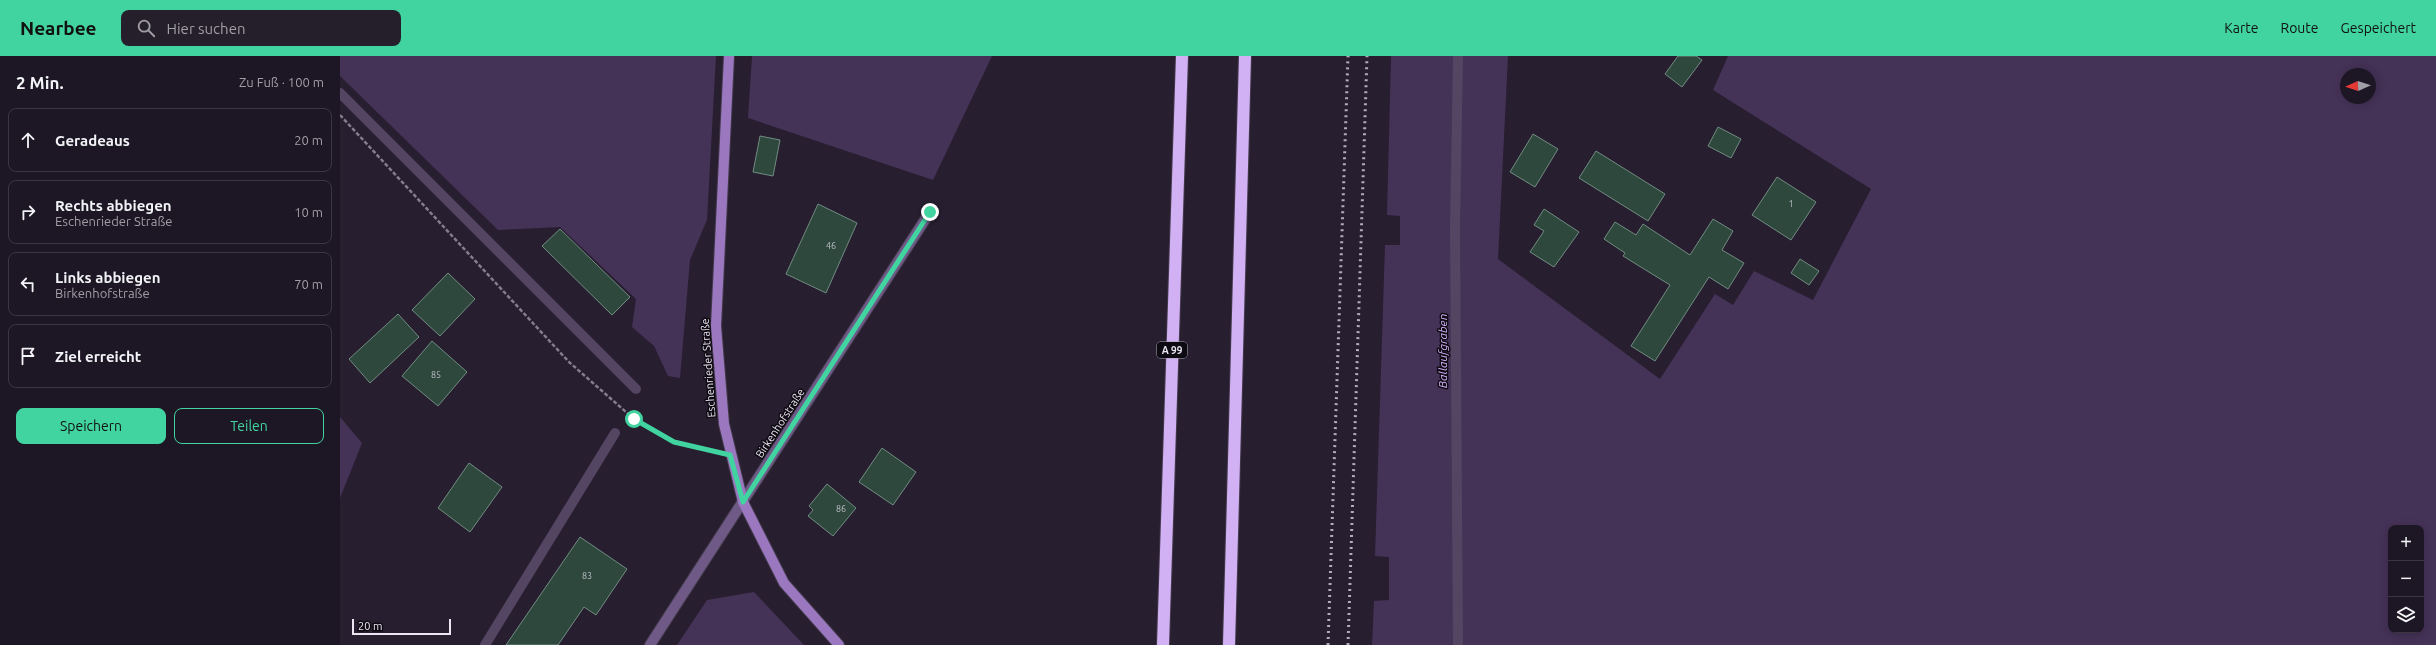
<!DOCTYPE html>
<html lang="de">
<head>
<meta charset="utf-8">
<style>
  :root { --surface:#1d1624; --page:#251f2c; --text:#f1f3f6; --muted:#a09fa6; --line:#3b3541; --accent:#41d4a1 }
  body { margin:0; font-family:Ubuntu,sans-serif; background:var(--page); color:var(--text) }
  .controls { position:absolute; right:12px; bottom:12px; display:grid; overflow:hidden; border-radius:8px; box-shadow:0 2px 10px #0003 }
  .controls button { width:36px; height:36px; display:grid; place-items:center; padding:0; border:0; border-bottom:1px solid var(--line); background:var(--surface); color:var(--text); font:20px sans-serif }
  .compass { position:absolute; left:2000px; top:12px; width:36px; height:36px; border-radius:50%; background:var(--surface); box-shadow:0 2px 10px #0003; rotate:267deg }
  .scale { position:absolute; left:12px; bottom:10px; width:99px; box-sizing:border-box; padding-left:4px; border:2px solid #ebe6f2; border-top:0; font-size:11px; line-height:14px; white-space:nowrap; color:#ebe6f2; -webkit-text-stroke:3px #0e0a12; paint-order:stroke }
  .stop { position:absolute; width:12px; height:12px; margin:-9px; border:3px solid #41d4a1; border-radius:50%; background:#fff }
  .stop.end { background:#41d4a1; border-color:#fff; box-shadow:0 1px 4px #0008 }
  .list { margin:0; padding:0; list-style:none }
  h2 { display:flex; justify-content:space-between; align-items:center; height:52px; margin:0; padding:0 16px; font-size:17px }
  h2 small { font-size:13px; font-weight:400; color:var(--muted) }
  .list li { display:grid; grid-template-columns:26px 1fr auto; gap:12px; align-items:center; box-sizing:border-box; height:64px; margin:0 8px 8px; padding:0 8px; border:1px solid var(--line); border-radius:8px }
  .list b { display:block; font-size:15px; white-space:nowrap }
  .list p { margin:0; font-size:13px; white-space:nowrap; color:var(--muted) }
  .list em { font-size:13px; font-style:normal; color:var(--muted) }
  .actions { display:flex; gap:8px; padding:12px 16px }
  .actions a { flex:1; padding:9px 0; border:1px solid var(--accent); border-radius:8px; text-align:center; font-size:14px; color:var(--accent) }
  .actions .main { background:var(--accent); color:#111 }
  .icon { flex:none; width:22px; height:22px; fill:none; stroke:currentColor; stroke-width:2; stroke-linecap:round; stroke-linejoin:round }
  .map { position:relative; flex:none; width:2096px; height:589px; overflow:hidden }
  header { display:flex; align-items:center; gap:24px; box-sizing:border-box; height:56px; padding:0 20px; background:var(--accent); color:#111 }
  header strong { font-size:19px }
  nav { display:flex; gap:22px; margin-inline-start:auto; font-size:14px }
  .search { width:280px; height:36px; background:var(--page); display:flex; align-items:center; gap:10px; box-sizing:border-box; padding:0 14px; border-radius:8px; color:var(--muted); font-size:15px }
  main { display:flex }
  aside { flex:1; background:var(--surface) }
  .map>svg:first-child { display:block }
  .green { fill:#453257; fill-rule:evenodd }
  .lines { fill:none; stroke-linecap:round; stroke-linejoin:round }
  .stream { stroke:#544562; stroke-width:10 }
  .building { fill:#2f483d; stroke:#718c80 }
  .street-casing { stroke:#423a4b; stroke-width:12 }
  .secondary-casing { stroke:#423a4b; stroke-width:12 }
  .highway-casing { stroke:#423a4b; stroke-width:14 }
  .path { stroke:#847d8c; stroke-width:2.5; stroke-dasharray:4 2; stroke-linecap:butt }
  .street { stroke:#6f5986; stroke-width:10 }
  .secondary { stroke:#9b77bf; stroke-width:10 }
  .highway { stroke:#d1b0f4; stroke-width:12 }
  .rail { stroke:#b3adbb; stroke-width:3; stroke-dasharray:2 4; stroke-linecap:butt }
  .route { stroke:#41d4a1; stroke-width:5 }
  .labels { text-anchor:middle; stroke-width:3; stroke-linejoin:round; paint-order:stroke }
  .number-label { font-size:9px; fill:#bcbec5 }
  .shield { fill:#0e0a12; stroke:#a9a4af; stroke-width:1 }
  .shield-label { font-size:10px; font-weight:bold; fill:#ebe6f2 }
  .street-label { font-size:11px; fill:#ebe6f2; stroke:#0e0a12 }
  .water-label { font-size:12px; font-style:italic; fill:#d6b2fc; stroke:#0e0a12 }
</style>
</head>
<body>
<header>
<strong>Nearbee</strong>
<div class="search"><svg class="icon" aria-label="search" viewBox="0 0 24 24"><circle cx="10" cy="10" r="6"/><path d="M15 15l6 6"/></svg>Hier suchen</div>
<nav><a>Karte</a><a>Route</a><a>Gespeichert</a></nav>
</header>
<main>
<aside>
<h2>2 Min.<small>Zu Fuß · 100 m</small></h2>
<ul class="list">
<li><svg class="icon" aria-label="ahead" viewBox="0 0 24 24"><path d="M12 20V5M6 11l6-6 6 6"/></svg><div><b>Geradeaus</b></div><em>20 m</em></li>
<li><svg class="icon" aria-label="right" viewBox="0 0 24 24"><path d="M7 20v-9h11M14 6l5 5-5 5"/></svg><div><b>Rechts abbiegen</b><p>Eschenrieder Straße</p></div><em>10 m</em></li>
<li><svg class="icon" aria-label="left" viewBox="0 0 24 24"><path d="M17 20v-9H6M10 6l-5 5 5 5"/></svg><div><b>Links abbiegen</b><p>Birkenhofstraße</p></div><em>70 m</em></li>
<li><svg class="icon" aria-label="arrive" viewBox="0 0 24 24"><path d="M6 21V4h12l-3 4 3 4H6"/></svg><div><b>Ziel erreicht</b></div></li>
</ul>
<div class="actions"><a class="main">Speichern</a><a>Teilen</a></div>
</aside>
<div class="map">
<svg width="2096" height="589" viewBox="0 0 2096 589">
  <rect width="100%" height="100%" fill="#271e30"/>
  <g class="green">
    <path d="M0 0H376L367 164 350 204 340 322 328 320 314 290 292 271 296 243 220 171 158 174 0 20Z"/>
    <path d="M412 0H652L593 124 408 62Z"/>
    <path d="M1051 0H1168L1158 203 1320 323 1375 238 1393 249 1414 215 1473 244 1531 133 1373 34 1388 0H2096V589H1032L1034 545 1049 544V501L1035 500 1045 189H1060V160L1047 159ZM2006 18H2030V42H2006ZM2051 472H2081V574H2051Z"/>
    <path d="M0 361 22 387 0 442Z"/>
    <path d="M414 536 464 589H337L367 544Z"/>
  </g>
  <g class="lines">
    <g class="stream">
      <path d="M1118 0 1115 172 1118 589"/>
      <path d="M0 37 296 333"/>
      <path d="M145 589 275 377"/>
    </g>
  </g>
  <g class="building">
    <path d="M1338 0H1356L1362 4 1342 31 1325 18Z"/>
    <path d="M1378 71 1401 83 1391 102 1368 90Z"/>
    <path d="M1193 78 1218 93 1195 131 1170 116Z"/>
    <path d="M420 80 440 84 433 120 413 116Z"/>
    <path d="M1256 95 1325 138 1308 165 1239 122Z"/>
    <path d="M1437 121 1476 146 1451 184 1412 159Z"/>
    <path d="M478 148 517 167 486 237 446 218Z"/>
    <path d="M1204 153 1239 176 1214 211 1190 196 1204 175 1194 169Z"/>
    <path d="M1373 163 1393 175 1382 194 1404 207 1388 233 1369 221 1315 305 1291 290 1330 229 1283 200 1285 197 1264 183 1275 166 1296 179 1303 168 1350 199Z"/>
    <path d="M220 173 290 241 272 259 202 190Z"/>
    <path d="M1460 203 1479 215 1469 229 1451 217Z"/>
    <path d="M108 217 135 243 100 280 72 254Z"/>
    <path d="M58 258 79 281 30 327 9 303Z"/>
    <path d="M92 285 127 316 98 350 62 320Z"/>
    <path d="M542 392 576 416 553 449 519 426Z"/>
    <path d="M129 407 162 431 130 476 98 452Z"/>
    <path d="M487 428 516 452 493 480 468 460 473 454 469 450Z"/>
    <path d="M240 481 287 513 256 559 244 551 218 589H166Z"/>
  </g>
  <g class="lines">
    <defs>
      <path id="street" d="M310 589 590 156"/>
      <path id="secondary" d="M389 0 376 270 384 368 403 446 444 527 499 589"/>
      <g id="highway">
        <path d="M823 589 842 0"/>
        <path d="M889 589 905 0"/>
      </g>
    </defs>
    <use href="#street" class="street-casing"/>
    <use href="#secondary" class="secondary-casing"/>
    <use href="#highway" class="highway-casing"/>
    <path class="path" d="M0 59 229 306 294 363 334 386 367 394"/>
    <use href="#street" class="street"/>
    <use href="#secondary" class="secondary"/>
    <use href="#highway" class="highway"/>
    <g class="rail">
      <path d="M988 589 1008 0"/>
      <path d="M1008 589 1027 0"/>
    </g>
  </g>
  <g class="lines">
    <path class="route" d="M294 363 334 386 390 399 403 446 590 156"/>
  </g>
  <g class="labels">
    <g class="number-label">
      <text x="1451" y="151">1</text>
      <text x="491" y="193">46</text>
      <text x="96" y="322">85</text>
      <text x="501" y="456">86</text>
      <text x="247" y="523">83</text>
    </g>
    <rect class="shield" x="817" y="286" width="30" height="16" rx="3"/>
    <g class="shield-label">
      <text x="832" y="298">A 99</text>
    </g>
    <g class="street-label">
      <text transform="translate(368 312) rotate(-94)" y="4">Eschenrieder Straße</text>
      <text transform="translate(440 367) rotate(-57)" y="4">Birkenhofstraße</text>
    </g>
    <g class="water-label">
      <text transform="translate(1103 295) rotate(-90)" y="4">Ballaufgraben</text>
    </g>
  </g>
</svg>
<div class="controls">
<button>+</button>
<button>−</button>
<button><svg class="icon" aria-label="layers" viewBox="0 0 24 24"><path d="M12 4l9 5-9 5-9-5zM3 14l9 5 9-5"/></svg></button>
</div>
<svg class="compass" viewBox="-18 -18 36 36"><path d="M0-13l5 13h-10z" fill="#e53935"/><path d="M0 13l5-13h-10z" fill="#a09fa6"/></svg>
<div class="scale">20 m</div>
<div class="stop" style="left:294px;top:363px"></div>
<div class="stop end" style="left:590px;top:156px"></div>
</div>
</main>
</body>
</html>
